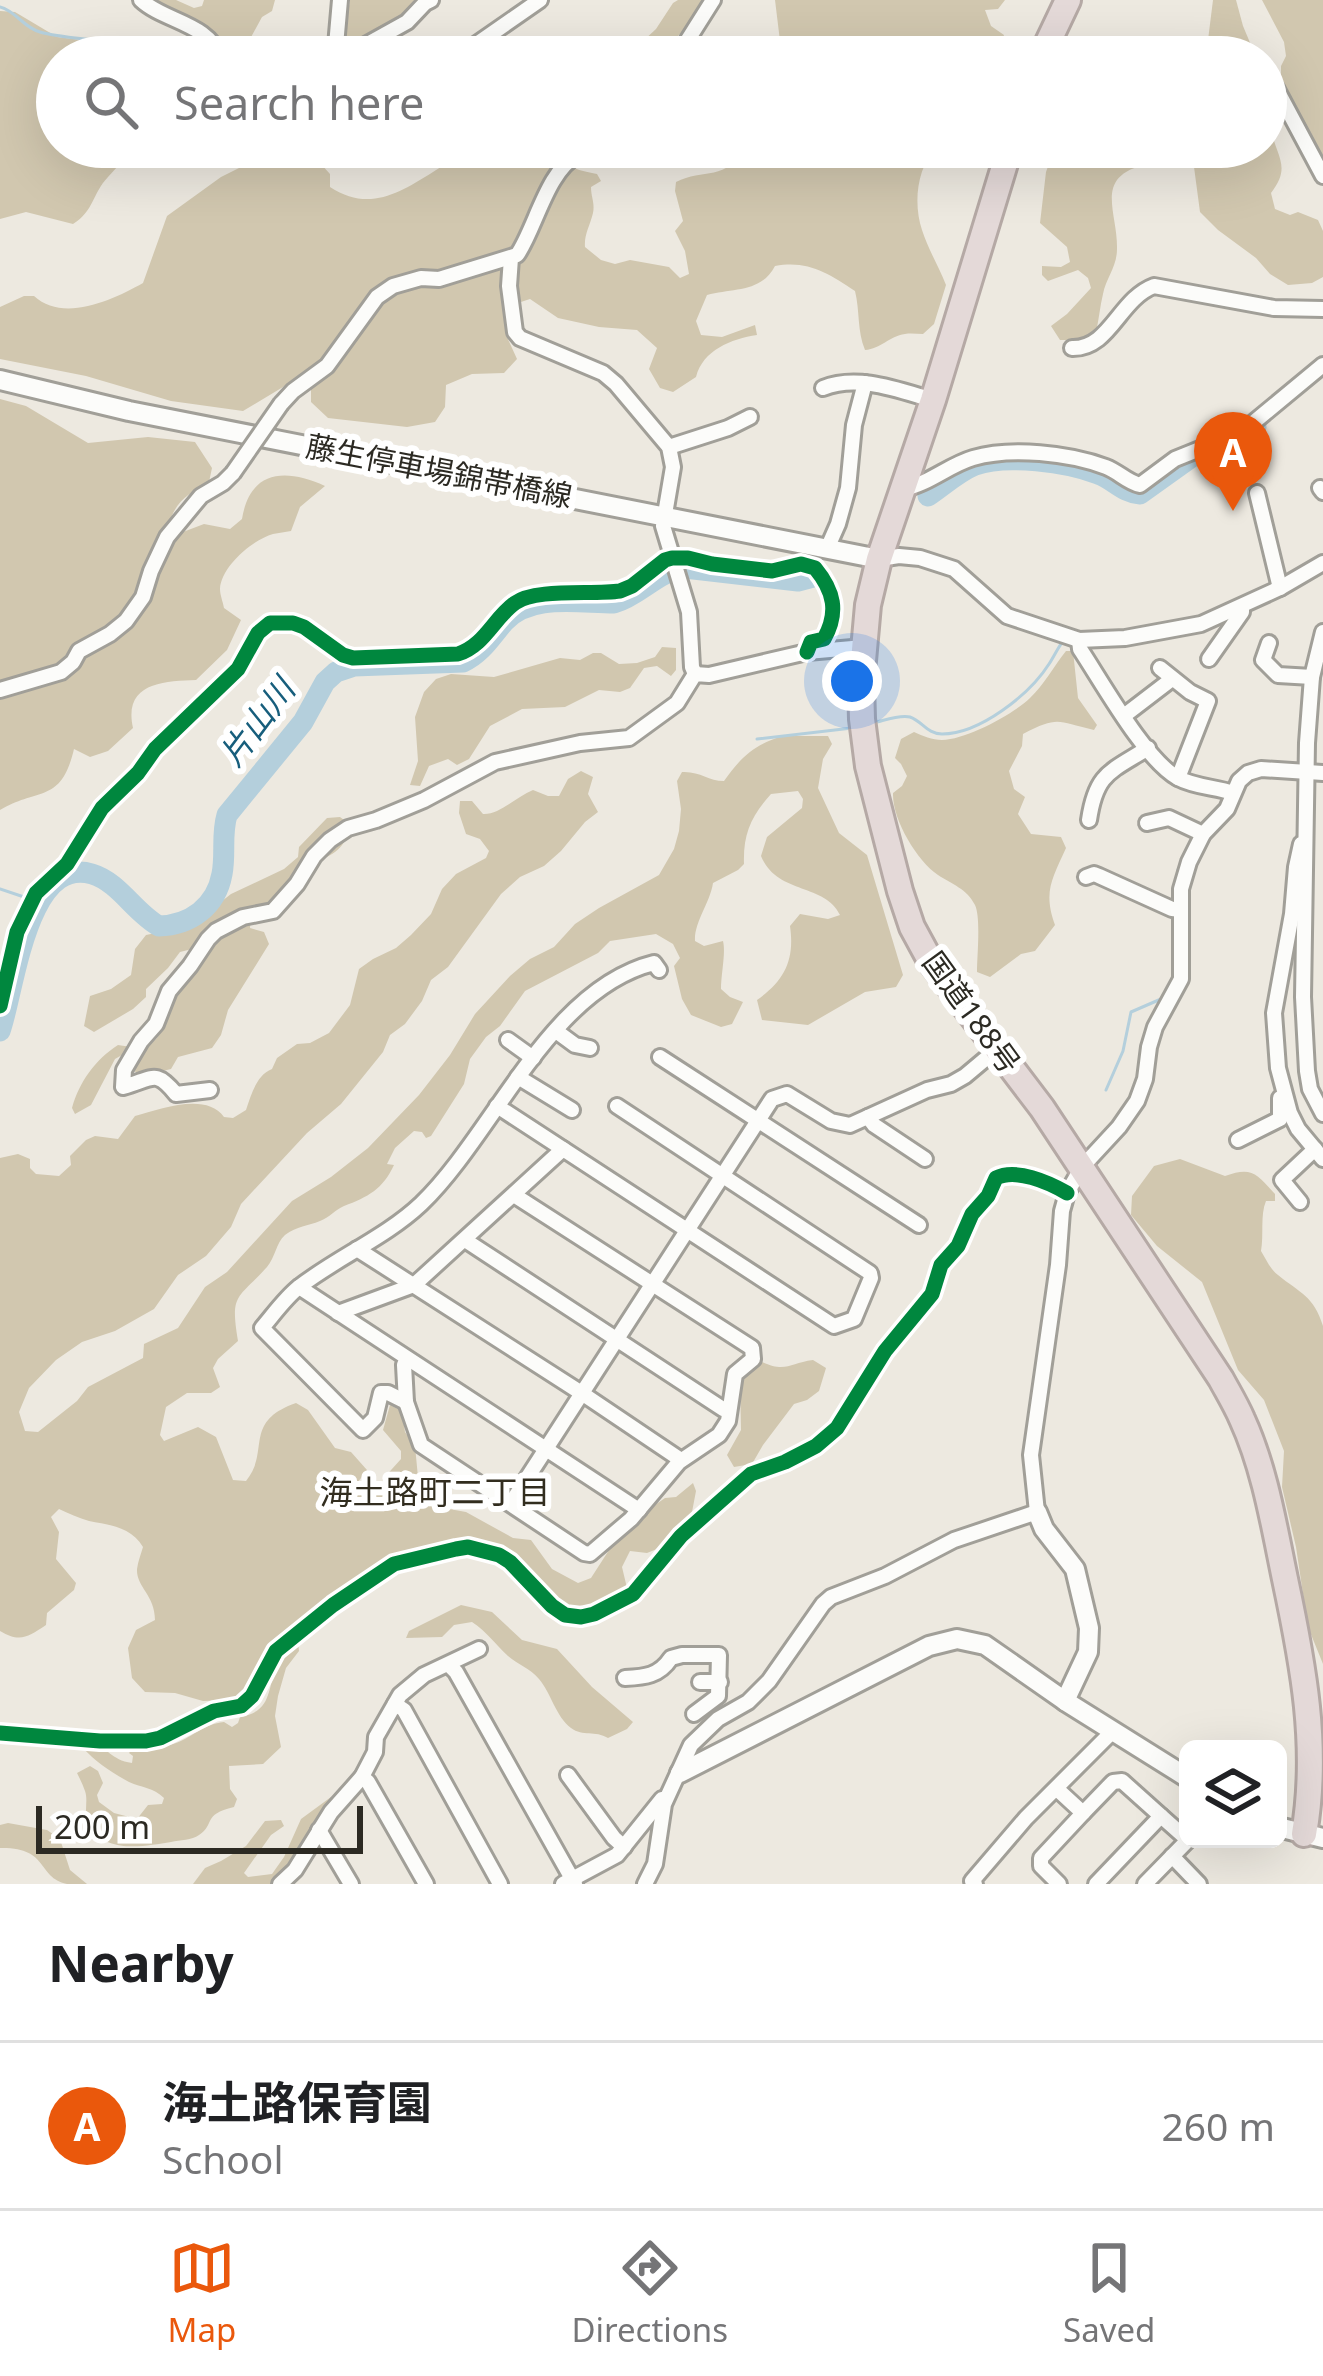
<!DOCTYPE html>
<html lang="en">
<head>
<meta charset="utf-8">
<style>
  :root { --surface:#fff; --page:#f2f2f2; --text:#202124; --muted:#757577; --line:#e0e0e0; --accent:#ea580c }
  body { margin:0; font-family:"Noto Sans","Noto Sans JP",sans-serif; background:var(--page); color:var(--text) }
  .controls { position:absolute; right:36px; bottom:36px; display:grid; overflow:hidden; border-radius:18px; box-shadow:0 12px 48px #0002 }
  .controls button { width:108px; height:108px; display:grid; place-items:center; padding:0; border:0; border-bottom:3px solid var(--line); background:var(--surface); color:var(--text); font:60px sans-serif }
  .scale { position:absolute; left:36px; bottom:30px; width:327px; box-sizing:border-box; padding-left:12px; border:6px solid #2c2a23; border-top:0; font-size:33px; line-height:42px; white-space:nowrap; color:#2c2a23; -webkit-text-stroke:9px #fff; paint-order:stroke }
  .you { position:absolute; left:852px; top:681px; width:42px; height:42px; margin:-30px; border:9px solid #fff; border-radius:50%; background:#1a73e8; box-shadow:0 0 0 18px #1a73e833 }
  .badge { display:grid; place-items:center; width:78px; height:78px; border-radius:50%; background:var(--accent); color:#fff; font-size:39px; font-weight:700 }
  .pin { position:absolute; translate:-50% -99px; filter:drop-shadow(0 3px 6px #0008) }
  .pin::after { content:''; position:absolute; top:63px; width:42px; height:36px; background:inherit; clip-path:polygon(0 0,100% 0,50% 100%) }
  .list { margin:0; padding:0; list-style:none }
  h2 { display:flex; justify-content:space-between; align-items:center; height:156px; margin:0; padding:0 48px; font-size:51px }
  h2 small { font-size:39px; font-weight:400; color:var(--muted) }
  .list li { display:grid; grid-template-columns:78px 1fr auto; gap:36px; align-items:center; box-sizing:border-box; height:168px; padding:0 48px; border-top:3px solid var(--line) }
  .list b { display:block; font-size:45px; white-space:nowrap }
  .list p { margin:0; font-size:39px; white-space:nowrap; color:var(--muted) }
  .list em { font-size:39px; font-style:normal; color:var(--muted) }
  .icon { flex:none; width:66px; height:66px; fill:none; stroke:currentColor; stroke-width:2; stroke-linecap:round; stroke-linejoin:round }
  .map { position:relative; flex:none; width:1323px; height:1884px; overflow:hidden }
  .search { position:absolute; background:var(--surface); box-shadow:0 12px 48px #0002; left:36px; right:36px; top:36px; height:132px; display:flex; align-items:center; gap:30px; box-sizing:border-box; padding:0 42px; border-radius:66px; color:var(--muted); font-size:45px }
  .sheet { height:324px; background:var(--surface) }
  nav { display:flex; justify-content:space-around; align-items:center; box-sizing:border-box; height:168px; border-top:3px solid var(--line); background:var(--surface); font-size:33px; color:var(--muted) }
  nav a { display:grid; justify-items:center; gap:6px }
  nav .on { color:var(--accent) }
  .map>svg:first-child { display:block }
  .forest { fill:#d1c7af }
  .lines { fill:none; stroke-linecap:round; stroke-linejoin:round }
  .stream { stroke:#b4cfdc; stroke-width:3 }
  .river { stroke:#b4cfdc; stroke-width:21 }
  .street-casing { stroke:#a19f98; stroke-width:20 }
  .secondary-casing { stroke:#a19f98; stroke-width:24 }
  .highway-casing { stroke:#b5a9a5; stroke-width:30 }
  .street { stroke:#fcfcfa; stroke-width:14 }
  .secondary { stroke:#fcfcfa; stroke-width:18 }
  .highway { stroke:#e4d9d8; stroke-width:24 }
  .street-bridge-casing { stroke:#a19f98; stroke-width:20; stroke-linecap:butt }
  .street-bridge { stroke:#fcfcfa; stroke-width:14 }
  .cycleway-casing { stroke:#fff; stroke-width:22 }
  .cycleway { stroke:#00873e; stroke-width:15 }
  .labels { text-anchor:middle; stroke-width:12; stroke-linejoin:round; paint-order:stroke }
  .street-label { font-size:30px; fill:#2c2a23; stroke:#fff }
  .water-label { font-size:33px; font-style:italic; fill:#175e7c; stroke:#fff }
  .neighbourhood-label { font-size:33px; fill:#322d1f; stroke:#fff }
</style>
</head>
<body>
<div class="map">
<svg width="1323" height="1884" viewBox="0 0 1323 1884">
  <rect width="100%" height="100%" fill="#ede9e0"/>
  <g class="forest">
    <path d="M149 0H176L194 8 202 6 204 0H275L272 11 262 17 250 39C214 48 179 17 149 0Z"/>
    <path d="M350 0H419L380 32 347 44 344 36Z"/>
    <path d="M678 0H703C695 25 673 39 655 57H626L656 29 673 3Z"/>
    <path d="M775 0H1005L998 9 985 10 991 26 1004 35 999 53 993 57H773L780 41Z"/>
    <path d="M1213 0H1236L1243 26 1256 57H1213L1207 48Z"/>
    <path d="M1262 0H1323V155L1316 151 1281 85V66L1286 56 1284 42Z"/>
    <path d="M0 11 15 12 57 37 89 41 119 54 118 57H57V147H134C125 158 117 167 108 177 92 194 94 211 73 224L26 212 0 219Z"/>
    <path d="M1266 91C1269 104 1268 116 1271 129 1276 157 1292 166 1271 193L1275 209 1290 215 1298 212 1318 220 1323 231V277L1312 283 1288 285 1270 274 1256 258 1218 230 1200 212 1194 167C1175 159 1167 159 1148 164 1092 176 1118 211 1117 249 1117 267 1106 278 1103 294 1100 306 1099 319 1096 332L1083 340H1060L1051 326 1067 314 1091 288 1088 278 1078 270 1048 281 1042 275V266L1061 267 1070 262 1067 247 1040 223 1046 172 1055 147H1266Z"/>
    <path d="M520 147H557C564 168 577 170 597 174L601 181 591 187C591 197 595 203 593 213 590 226 584 234 585 247L601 260 615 264 630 260 669 267 680 278 689 274 685 251 675 231 683 221 675 191 676 182C703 168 727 182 745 147H936C917 168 913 203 922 230 928 249 939 267 946 285L934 324 923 334C917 334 911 333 905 334 889 336 881 349 865 350 857 331 860 311 855 291 828 273 808 260 775 266 761 293 733 288 707 295L696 321 701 335 722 337 755 325 757 335C731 339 703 350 696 377L673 392 660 388 649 369 657 348 637 330 599 327 558 318 530 299 506 307V335L517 359 504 373 472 374 446 385 445 407 435 422 407 427 328 418 311 402V389L293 381 243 411 171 401 86 376 0 359V307L24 296H34C63 323 113 300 143 283L167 216 221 177 241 167 281 163 321 164 330 174V187C368 212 398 194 433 172 440 168 449 161 457 158 481 151 496 164 520 147Z"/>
    <path d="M0 399 26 406 88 443 148 437 195 442 212 468 209 482C187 495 175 501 168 527L183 532 204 524 230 529 242 519C250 470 285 468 325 486L300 507 291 531C285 532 279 533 273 534 252 540 221 567 220 589 220 595 223 602 224 608L241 620 227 650 196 680C163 681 123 683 133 728L108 751 90 757 74 749C61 804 39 787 0 810Z"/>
    <path d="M662 647 676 648V670L671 676 657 666 644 668 630 688 620 692 599 690 565 707 522 709 490 726 469 759 457 765 448 759 429 766 420 786 410 785 418 761 415 717 424 692 436 679 451 674 494 677 560 658 580 660 593 653H601L619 664 637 663 655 657Z"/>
    <path d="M1066 651H1073L1078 698 1097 725 1094 730C1057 722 1060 715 1023 734L1022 746 1009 771 1014 789 1025 797 1018 814 1031 834 1061 837 1066 848C1052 879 1043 892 1055 925L1035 951 1021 954 990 977 977 972C977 956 981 918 975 905 967 889 952 884 938 875 917 861 892 819 893 793L902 786 907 776 901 764 895 758 901 739 914 732C923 736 932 740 942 740 967 739 1012 715 1030 698 1044 685 1054 666 1066 651Z"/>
    <path d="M782 736H828L832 744 823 759 818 788 839 833 867 855 903 975 896 987 865 992 808 1025 762 1020 757 1000C784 981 795 961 790 926L800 914 828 919 840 915C825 883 777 895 761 856L767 837 802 808 803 799 798 791 771 794C751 816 743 834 744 864L738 870 713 883C710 903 694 922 695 941L704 946 723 941C726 953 721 974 721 989L730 997 743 1002 732 1024 721 1027 691 1015 682 999 674 966 680 958 673 944 656 934 610 941 598 953 525 991 500 1026 486 1037 470 1059 464 1084 431 1136 426 1138 422 1132 414 1131 395 1148 387 1164 394 1165C383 1189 368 1197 344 1206 336 1209 329 1218 320 1221 308 1226 297 1226 285 1235 276 1243 275 1258 267 1267 237 1300 230 1293 238 1341L218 1359 213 1368 220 1387 211 1393H187L166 1407 160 1435 164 1441 198 1427 216 1437 233 1480 246 1481C271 1451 242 1422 296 1403L308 1410 335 1448 351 1452 367 1470 355 1486 361 1495 368 1499 381 1489 382 1480 401 1459V1451L383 1430 390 1405 402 1411 405 1432 415 1446 420 1498 427 1505 466 1512 513 1538 531 1540 552 1569 578 1583 591 1578 611 1547 652 1507 665 1498 676 1497 693 1483 696 1491 692 1512 657 1549 647 1553 630 1551 622 1567 627 1588 593 1609 572 1611 556 1604 522 1563 497 1549 378 1564 292 1625 271 1648 249 1690 233 1700 203 1701 175 1693 145 1692 132 1678 128 1648 136 1630 155 1620C155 1595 136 1587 137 1569 138 1561 141 1554 143 1547 131 1527 110 1525 89 1521 79 1518 68 1513 59 1509L51 1517 59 1532 56 1559 76 1583 74 1590 47 1613 46 1625C28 1637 20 1643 0 1631V1158L18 1154 30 1159V1168L36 1174 59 1176 71 1165 70 1156 86 1140 95 1136 118 1139 135 1116C161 1109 206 1092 224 1117L233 1118 246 1110C251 1096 256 1075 272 1069L277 1058 297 1044 310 1043 329 1033 350 1005 359 969 373 959 396 948 411 935 431 914 442 889 456 874 486 858 489 851 480 839 466 834 459 813 460 801H472L483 814C499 815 516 797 533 790L548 796H559L568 779 581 771 593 777 588 794 598 812 585 822 561 851 544 866 520 877 501 894 448 967 431 980 422 1001 405 1024 390 1035 383 1052 341 1104 307 1133 241 1204 231 1227 206 1256 178 1275 154 1309 115 1331 82 1342 56 1360 29 1388 19 1412 25 1431 38 1432 77 1401 88 1387 143 1358 144 1344 178 1328 205 1287 227 1272 292 1201 331 1177 368 1148 419 1095 450 1055 475 1014 510 976 530 959 554 947 575 924 599 908 659 875 674 849 679 831 681 809 677 781 682 772C700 771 708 781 724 781 741 757 754 745 782 736Z"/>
    <path d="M340 817 348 823C347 831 348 836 344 842 334 859 317 858 303 868 282 884 280 905 251 911L250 928 264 932 269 944 228 1010 221 1035 212 1048 178 1057 171 1069C158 1072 143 1076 131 1070L133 1061 122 1055 115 1059 91 1105 75 1114 72 1108C79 1082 96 1059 118 1045 166 1053 158 1030 175 997 182 982 197 972 203 956L192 949 180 952 168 968 146 989V997L133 1009 94 1032 84 1026 90 996 111 989 131 975 135 949 146 935 190 926 231 894 284 869 298 857 299 847 327 818Z"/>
    <path d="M1180 1159 1225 1176C1252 1166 1257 1174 1275 1194V1201H1266C1260 1215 1264 1235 1261 1251 1266 1259 1270 1269 1278 1275 1300 1293 1314 1296 1323 1326V1664L1308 1627 1296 1547 1282 1487 1284 1451 1264 1400 1238 1370 1202 1282 1157 1246 1131 1215 1132 1196 1154 1166Z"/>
    <path d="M813 1360 826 1368 819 1391 807 1400 794 1404 763 1445 752 1464 734 1467 727 1455 741 1430 740 1381 762 1362C786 1373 790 1363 813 1360Z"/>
    <path d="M461 1605 492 1612 522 1640 557 1649 592 1687 633 1722 627 1729 608 1738C595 1730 583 1737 571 1728 556 1717 551 1693 539 1679 530 1668 518 1665 508 1656 495 1644 487 1632 472 1622L454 1625 442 1637 406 1638 409 1631Z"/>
    <path d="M298 1642 299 1651 286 1668 278 1696 275 1716 281 1747 263 1764 229 1766 230 1789 237 1799 234 1807C201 1815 216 1824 199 1835 192 1840 180 1840 171 1842 145 1846 109 1854 90 1828 82 1816 89 1802 85 1791 83 1785 80 1779 77 1773L90 1766 98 1771 103 1783 97 1795 99 1802 114 1813 137 1819 148 1805 162 1804 164 1798C153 1787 142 1788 129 1782 109 1771 96 1762 82 1747L87 1743C110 1747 110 1760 132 1763L133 1756 129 1753 134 1747C148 1747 163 1748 176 1743 194 1736 204 1724 224 1722L232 1727 238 1723 240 1717C274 1711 266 1688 278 1664 282 1654 290 1649 298 1642Z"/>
    <path d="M331 1797 336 1798 274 1884H193L205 1868 221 1861 246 1846 265 1821 281 1820 284 1826 271 1835 244 1873 248 1877 272 1874 284 1857 301 1819Z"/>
    <path d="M8 1823 47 1830 60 1839 70 1870 87 1884C80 1884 73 1884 67 1884 36 1877 50 1847 0 1848V1825Z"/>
  </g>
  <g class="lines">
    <g class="stream">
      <path d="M0 7C16 11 24 28 40 32 75 42 120 36 151 57"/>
      <path d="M1283 578 1323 556"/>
      <path d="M873 723C883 721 900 714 910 717 922 721 927 734 942 734 980 734 1030 694 1049 664 1055 655 1058 647 1064 640"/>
      <path d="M757 739 852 728"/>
      <path d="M1266 776 1299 779"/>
      <path d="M0 889 27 898"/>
      <path d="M1174 902 1178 870 1194 837"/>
      <path d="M1106 1090 1123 1051 1131 1012 1161 999 1166 993"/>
    </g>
    <g class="river">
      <path d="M928 496C943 486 958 472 975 465 1006 454 1067 462 1098 474 1113 479 1123 493 1140 494L1196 454 1233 444 1256 427"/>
      <path d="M0 1031C14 993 26 855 92 874 119 882 135 913 159 926 190 925 216 907 222 874 226 854 221 835 227 815L303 722 325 682 336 672 354 666 463 662C482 653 491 637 504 622 530 593 578 603 614 603 641 595 657 571 685 568L798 581 813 577"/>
    </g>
    <defs>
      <g id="street">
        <path d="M141 0C163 21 211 24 219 57"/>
        <path d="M335 57 340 0"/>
        <path d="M344 57 407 22 425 3 431 0"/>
        <path d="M458 57 540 0"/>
        <path d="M677 57 713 0"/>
        <path d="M1276 88 1323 176"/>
        <path d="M511 258 509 286 515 332 520 338 603 373 616 384 669 447 673 467 663 526 689 612 692 667 695 674"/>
        <path d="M1072 348C1110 349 1119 299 1154 286L1274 308 1323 309"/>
        <path d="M823 388C858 374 898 390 933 400"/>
        <path d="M281 404 293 391 327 366 377 297 393 286 421 278 439 279 517 255C535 230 547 170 578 155 594 147 609 159 624 147"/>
        <path d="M669 447 728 428 750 417"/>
        <path d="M1320 488 1323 492"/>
        <path d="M903 489C927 485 949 465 973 458 1011 447 1069 453 1106 467 1119 472 1127 482 1140 485L1175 459 1242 432 1323 365"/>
        <path d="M1257 493 1280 588"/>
        <path d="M827 549 838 524 848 488 854 425 865 383"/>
        <path d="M879 559 899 556 920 558 954 569 1007 616 1079 640 1125 638 1201 624 1280 588 1323 563"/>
        <path d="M1323 632 1312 677 1307 743 1303 997 1307 1071 1310 1089 1323 1114"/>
        <path d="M1079 640 1080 649C1102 682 1145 760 1178 778 1195 787 1215 787 1233 793"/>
        <path d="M1269 643 1263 660 1278 675 1312 677"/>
        <path d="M1209 659 1242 612V607"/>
        <path d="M1160 668 1190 692 1208 701 1178 778"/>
        <path d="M0 690 61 672 73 662 79 651 110 634 126 621 143 597 151 571 167 537 201 496 223 483 233 473"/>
        <path d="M1125 715 1172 679"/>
        <path d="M1089 820C1096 773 1110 772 1148 748"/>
        <path d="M1147 823 1169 818 1203 834"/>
        <path d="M1301 844 1296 867 1292 914 1274 1013 1278 1068 1290 1113 1298 1129 1323 1159"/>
        <path d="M1086 877 1094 874 1099 876 1172 909 1181 910"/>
        <path d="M0 1006 17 932 36 893 67 864 102 808 138 773 155 749 238 669 258 633 270 623H293L304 627 343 655 353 658 458 654C485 645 493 619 515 603 535 588 592 595 620 591L632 586 665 560 672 558H688L712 564 772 571 801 564 815 568C834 591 839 612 824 639L811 642 807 652"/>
        <path d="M556 1031 575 1045 590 1048"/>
        <path d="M508 1040 533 1058"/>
        <path d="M660 1057 919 1225"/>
        <path d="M518 1077 572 1110"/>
        <path d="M210 1090 176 1094C155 1068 153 1079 123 1087L124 1070 141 1041 156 1024 169 991 190 966 208 939 216 931 243 917 273 911 297 884 314 856 330 840 348 828 376 820 424 800 495 762 580 743 629 738 677 703 695 674 709 675 807 652 864 647"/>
        <path d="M497 1106 834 1326 854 1319 871 1278 870 1273 617 1106"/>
        <path d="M868 1117 874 1125 925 1159"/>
        <path d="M1238 1140 1280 1119V1098"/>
        <path d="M1300 1202 1282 1180 1315 1149"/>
        <path d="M465 1240 723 1409 729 1410"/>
        <path d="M357 1249 583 1394 681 1460"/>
        <path d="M299 1287 639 1510"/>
        <path d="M338 1313 414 1285 563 1149"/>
        <path d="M407 1359 404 1365 406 1402 421 1445 584 1553 590 1554 631 1519 679 1462 719 1435 728 1421 735 1374 753 1359 752 1348 514 1195"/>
        <path d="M406 1402 388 1393H381L375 1418 363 1430 262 1328C274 1314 285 1298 299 1287 338 1257 386 1237 421 1204 494 1134 549 989 654 963L659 970"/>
        <path d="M511 1503 772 1099 787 1094 831 1121 850 1125 927 1090 951 1084 965 1076 996 1050"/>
        <path d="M449 1665 456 1672 575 1884"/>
        <path d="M625 1678C645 1677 659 1676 671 1658L682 1655H719L718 1696 694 1714"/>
        <path d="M700 1682H720"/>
        <path d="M395 1704 404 1710 500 1884"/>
        <path d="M0 1733 100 1741H146L160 1738 214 1711 241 1706 252 1696 276 1651 333 1605 394 1564 456 1549 468 1547 499 1555 510 1562 552 1606 565 1615 581 1617 594 1614 633 1594 681 1536 751 1474 785 1462 816 1446 837 1428 885 1351 932 1294 941 1265 958 1246 972 1214 988 1196 996 1178C1016 1168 1048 1182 1067 1193"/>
        <path d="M568 1775 614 1838 624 1847"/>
        <path d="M362 1777 368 1782 426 1884"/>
        <path d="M1057 1789 1083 1813 1113 1782 1122 1781 1161 1816"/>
        <path d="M319 1830 351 1884"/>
        <path d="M1172 1856 1199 1884"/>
        <path d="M280 1884 295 1870 331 1812 362 1777 375 1752 376 1737 400 1695 424 1675 479 1649"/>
        <path d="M563 1884 617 1855 662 1799"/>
        <path d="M645 1884 655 1864 664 1804 691 1745 718 1719 748 1702 769 1681 823 1604 831 1597 885 1576 954 1540 1037 1512 1031 1455 1058 1265 1062 1211 1067 1193 1082 1167 1119 1127 1137 1101 1145 1079 1149 1047 1155 1027 1181 979V889L1189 862 1203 834 1227 809 1239 781 1248 773 1261 769 1323 773"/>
        <path d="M975 1884 972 1881 1026 1818 1113 1731"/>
        <path d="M1059 1884 1041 1866V1858L1083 1813"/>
        <path d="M1096 1884 1161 1816 1188 1840"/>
        <path d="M1145 1884 1189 1839"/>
      </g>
      <g id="secondary">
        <path d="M0 380 129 411 879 559"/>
        <path d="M1037 1512 1044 1529 1075 1569 1089 1628 1088 1652 1065 1701"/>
        <path d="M680 1773 929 1646 957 1639 985 1645 1065 1701 1188 1778"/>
        <path d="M1278 1827 1323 1838"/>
      </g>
      <g id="highway">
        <path d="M1041 57 1068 0"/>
        <path d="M1010 147 933 400 879 559 868 605 861 683 862 719 868 766 900 891 912 927 931 962 1042 1108 1221 1379C1228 1392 1236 1405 1242 1419 1265 1469 1274 1526 1285 1579 1303 1664 1319 1747 1304 1834"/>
      </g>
    </defs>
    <use href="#street" class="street-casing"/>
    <use href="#secondary" class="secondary-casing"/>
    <use href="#highway" class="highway-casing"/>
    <use href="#street" class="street"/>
    <use href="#secondary" class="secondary"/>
    <use href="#highway" class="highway"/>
    <defs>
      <path id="street-bridge" d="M233 473 281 404"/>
    </defs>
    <use href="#street-bridge" class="street-bridge-casing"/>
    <use href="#street-bridge" class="street-bridge"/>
    <defs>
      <g id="cycleway">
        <path d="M0 1006 17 932 36 893 67 864 102 808 138 773 155 749 238 669 258 633 270 623H293L304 627 343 655 353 658 458 654C485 645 493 619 515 603 535 588 592 595 620 591L632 586 665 560 672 558H688L712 564 772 571 801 564 815 568C834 591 839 612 824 639L811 642 807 652"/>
        <path d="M0 1733 100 1741H146L160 1738 214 1711 241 1706 252 1696 276 1651 333 1605 394 1564 456 1549 468 1547 499 1555 510 1562 552 1606 565 1615 581 1617 594 1614 633 1594 681 1536 751 1474 785 1462 816 1446 837 1428 885 1351 932 1294 941 1265 958 1246 972 1214 988 1196 996 1178C1016 1168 1048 1182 1067 1193"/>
      </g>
    </defs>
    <use href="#cycleway" class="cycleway-casing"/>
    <use href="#cycleway" class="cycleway"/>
  </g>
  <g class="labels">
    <g class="street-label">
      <text transform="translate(439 472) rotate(11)" y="10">藤生停車場錦帯橋線</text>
      <text transform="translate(971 1013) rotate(54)" y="10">国道188号</text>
    </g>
    <g class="water-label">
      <text transform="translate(257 722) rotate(-53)" y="12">片山川</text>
    </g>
    <g class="neighbourhood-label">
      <text x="435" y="1504">海土路町二丁目</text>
    </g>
  </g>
</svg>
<div class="controls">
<button><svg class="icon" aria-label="layers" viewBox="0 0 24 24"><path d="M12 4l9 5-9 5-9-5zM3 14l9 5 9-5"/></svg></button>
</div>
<div class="scale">200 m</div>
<div class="you"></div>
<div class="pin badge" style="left:1233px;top:511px">A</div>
<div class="search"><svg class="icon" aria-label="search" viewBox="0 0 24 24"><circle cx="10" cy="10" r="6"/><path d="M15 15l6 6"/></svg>Search here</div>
</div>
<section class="sheet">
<h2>Nearby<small></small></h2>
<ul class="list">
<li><span class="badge">A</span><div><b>海土路保育園</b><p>School</p></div><em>260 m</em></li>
</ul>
</section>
<nav>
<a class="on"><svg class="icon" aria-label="map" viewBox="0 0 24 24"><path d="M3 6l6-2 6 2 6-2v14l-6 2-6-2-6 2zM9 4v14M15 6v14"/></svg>Map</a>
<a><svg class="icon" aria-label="directions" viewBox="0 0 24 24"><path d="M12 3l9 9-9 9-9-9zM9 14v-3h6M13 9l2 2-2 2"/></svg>Directions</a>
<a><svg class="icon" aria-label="saved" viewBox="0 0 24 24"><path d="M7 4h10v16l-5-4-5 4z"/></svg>Saved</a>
</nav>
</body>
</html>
